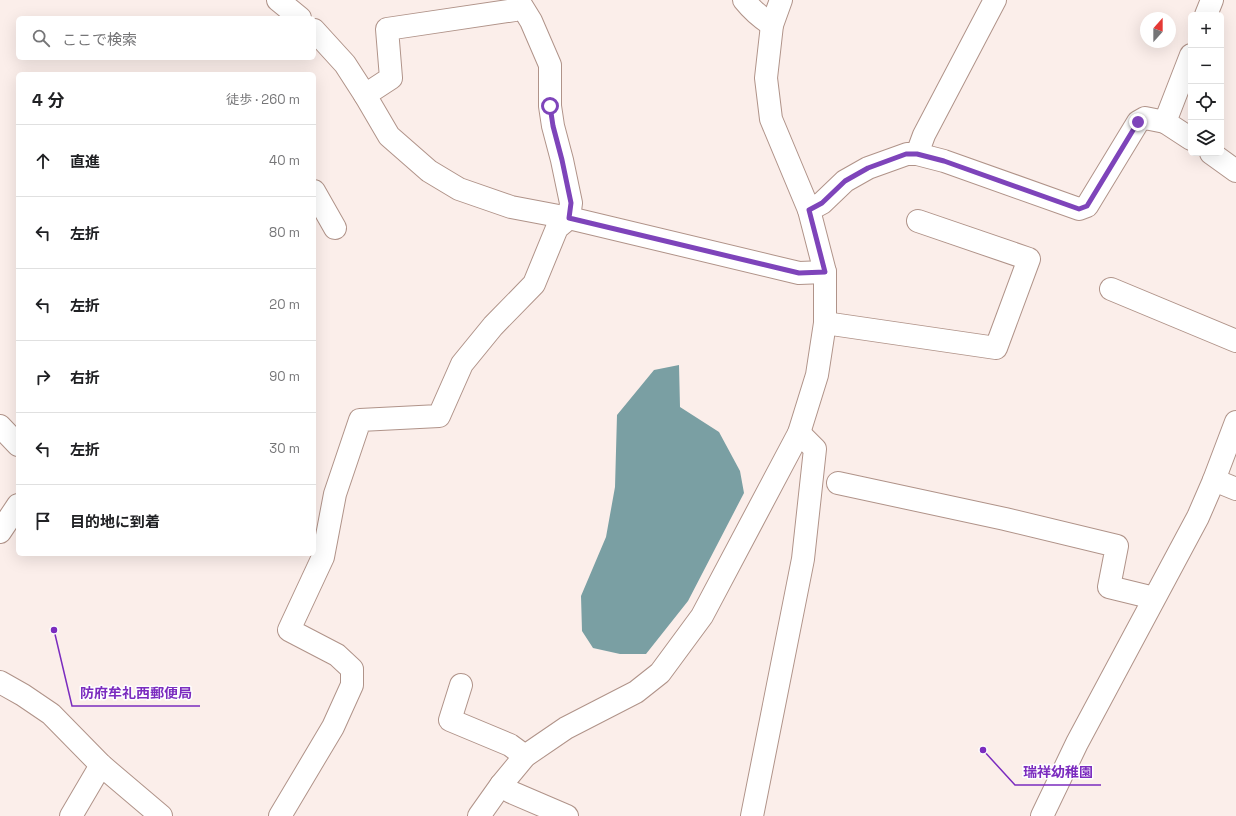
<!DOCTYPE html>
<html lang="ja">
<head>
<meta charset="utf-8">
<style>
  :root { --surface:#fff; --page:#f6f6f6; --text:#202124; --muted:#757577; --line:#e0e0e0 }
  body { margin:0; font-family:"Space Grotesk","Noto Sans JP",sans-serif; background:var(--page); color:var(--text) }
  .controls { position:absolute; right:12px; top:12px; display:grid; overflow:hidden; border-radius:6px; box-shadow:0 4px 16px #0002 }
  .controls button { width:36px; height:36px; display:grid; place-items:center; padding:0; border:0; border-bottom:1px solid var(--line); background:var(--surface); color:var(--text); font:20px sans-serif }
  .compass { position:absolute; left:1140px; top:12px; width:36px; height:36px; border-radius:50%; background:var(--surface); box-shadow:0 4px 16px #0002; rotate:21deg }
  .stop { position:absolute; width:12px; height:12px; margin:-9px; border:3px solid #7e44ba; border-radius:50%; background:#fff }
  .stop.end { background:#7e44ba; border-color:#fff; box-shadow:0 1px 4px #0008 }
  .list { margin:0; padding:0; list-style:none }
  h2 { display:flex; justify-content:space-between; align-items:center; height:52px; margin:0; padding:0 16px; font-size:17px }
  h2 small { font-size:13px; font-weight:400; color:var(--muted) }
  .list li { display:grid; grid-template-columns:26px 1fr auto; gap:12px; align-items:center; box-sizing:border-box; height:72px; padding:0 16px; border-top:1px solid var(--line) }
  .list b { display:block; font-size:15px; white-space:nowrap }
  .list em { font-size:13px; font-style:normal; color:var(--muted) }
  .icon { flex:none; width:22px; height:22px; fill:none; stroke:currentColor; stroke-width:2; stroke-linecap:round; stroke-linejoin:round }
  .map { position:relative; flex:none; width:1236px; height:816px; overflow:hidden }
  .search { position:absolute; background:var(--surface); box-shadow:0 4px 16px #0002; left:16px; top:16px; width:300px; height:44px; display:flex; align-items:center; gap:10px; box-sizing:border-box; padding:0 14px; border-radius:6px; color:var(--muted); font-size:15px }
  .panel { position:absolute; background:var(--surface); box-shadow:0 4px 16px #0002; left:16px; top:72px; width:300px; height:484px; border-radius:6px }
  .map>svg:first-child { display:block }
  .water { fill:#7a9fa3 }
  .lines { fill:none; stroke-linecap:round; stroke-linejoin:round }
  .minor-casing { stroke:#b09389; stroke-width:24 }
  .minor { stroke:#fff; stroke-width:22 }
  .route { stroke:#7e44ba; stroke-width:5 }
  .leader { fill:none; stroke:#7b2cbf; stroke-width:1.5 }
  .callout-dot { fill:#7b2cbf; stroke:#fefefe; stroke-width:1.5 }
  .callout-label { font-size:14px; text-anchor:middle; font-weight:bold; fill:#7b2cbf; stroke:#fefefe; stroke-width:3; stroke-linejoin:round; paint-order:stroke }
</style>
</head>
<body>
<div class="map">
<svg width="1236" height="816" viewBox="0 0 1236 816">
  <rect width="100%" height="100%" fill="#fbeeea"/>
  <path class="water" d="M679 365 680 407 719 432 740 471 744 493 688 601 646 654H620L593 648 582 631 581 596 606 537 615 487 617 415 654 370Z"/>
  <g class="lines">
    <defs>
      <g id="minor">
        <path d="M278 0 300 18"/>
        <path d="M744 0C752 10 761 18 772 25"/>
        <path d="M1206 15 1212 0"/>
        <path d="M314 30 345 64 365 95 389 136 429 171 459 189 511 207 569 218 799 273 825 272"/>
        <path d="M1191 55 1165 122 1191 139"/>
        <path d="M365 95 391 78 387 29 515 10 522 8"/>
        <path d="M1211 153 1236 171"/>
        <path d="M917 154 924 135 995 0"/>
        <path d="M314 191 335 228"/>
        <path d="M809 210 822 203 845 181 868 168 907 154H917L944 161 1079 209 1087 206 1138 122 1145 118 1165 122"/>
        <path d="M1111 289 1236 341"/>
        <path d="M825 323 996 348 1029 259 918 221"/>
        <path d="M0 426 18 445"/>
        <path d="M1214 480 1236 489"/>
        <path d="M838 483 1005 519 1117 546 1109 587 1154 598"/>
        <path d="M0 532 18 505"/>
        <path d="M0 682 23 695 51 714 101 765 161 816"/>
        <path d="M461 685 450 720 510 745 525 756"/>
        <path d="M501 785 511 792 567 816"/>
        <path d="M71 816 101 765"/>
        <path d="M280 816 333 727 352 685V669L337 655 289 630 323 557 335 494 360 420 439 416 462 364 493 326 534 284 557 228 569 218 571 203 562 160 553 126 550 106V65L531 21 518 0"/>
        <path d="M479 816 501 785 525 756 566 728 636 692 660 673 702 616 799 433 817 375 825 323V272L809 210 771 119 766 78 772 25 781 0"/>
        <path d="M752 816 803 559 815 449 799 433"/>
        <path d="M1042 816 1077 743 1198 517 1214 480 1236 422"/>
      </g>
    </defs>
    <use href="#minor" class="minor-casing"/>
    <use href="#minor" class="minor"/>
  </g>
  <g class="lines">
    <path class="route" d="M550 106 553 126 562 160 571 203 569 218 799 273 825 272 809 210 822 203 845 181 868 168 906 154H917L944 161 1079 209 1087 206 1138 122"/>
  </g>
  <path class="leader" d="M54 630L72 706H200M983 750L1015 785H1101"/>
  <g class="callout-dot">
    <circle cx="54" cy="630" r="4"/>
    <circle cx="983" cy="750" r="4"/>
  </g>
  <g class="callout-label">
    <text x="136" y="698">防府牟礼西郵便局</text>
    <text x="1058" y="777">瑞祥幼稚園</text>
  </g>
</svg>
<div class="controls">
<button>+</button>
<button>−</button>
<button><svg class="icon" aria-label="locate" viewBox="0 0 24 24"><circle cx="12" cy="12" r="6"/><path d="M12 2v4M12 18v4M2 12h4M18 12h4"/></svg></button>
<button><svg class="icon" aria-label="layers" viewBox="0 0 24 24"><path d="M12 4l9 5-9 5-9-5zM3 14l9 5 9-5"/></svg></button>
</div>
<svg class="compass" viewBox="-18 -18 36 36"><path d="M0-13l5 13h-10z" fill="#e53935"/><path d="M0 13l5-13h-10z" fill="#757577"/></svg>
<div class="stop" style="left:550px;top:106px"></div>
<div class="stop end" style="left:1138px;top:122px"></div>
<div class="search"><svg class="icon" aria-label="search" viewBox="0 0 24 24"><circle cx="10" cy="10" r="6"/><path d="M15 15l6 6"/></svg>ここで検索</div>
<section class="panel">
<h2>4 分<small>徒歩 · 260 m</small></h2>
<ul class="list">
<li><svg class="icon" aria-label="ahead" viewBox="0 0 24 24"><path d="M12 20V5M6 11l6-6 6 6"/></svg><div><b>直進</b></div><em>40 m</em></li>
<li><svg class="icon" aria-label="left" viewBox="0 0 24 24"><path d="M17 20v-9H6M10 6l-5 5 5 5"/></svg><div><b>左折</b></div><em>80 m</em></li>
<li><svg class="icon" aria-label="left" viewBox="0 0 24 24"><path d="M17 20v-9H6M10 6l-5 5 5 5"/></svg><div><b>左折</b></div><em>20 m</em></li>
<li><svg class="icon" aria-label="right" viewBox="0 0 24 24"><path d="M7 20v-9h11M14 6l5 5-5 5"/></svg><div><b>右折</b></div><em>90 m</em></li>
<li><svg class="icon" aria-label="left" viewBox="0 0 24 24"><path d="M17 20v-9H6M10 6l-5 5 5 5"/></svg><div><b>左折</b></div><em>30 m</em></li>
<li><svg class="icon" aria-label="arrive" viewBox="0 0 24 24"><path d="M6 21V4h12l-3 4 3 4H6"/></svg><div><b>目的地に到着</b></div></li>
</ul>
</section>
</div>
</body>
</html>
